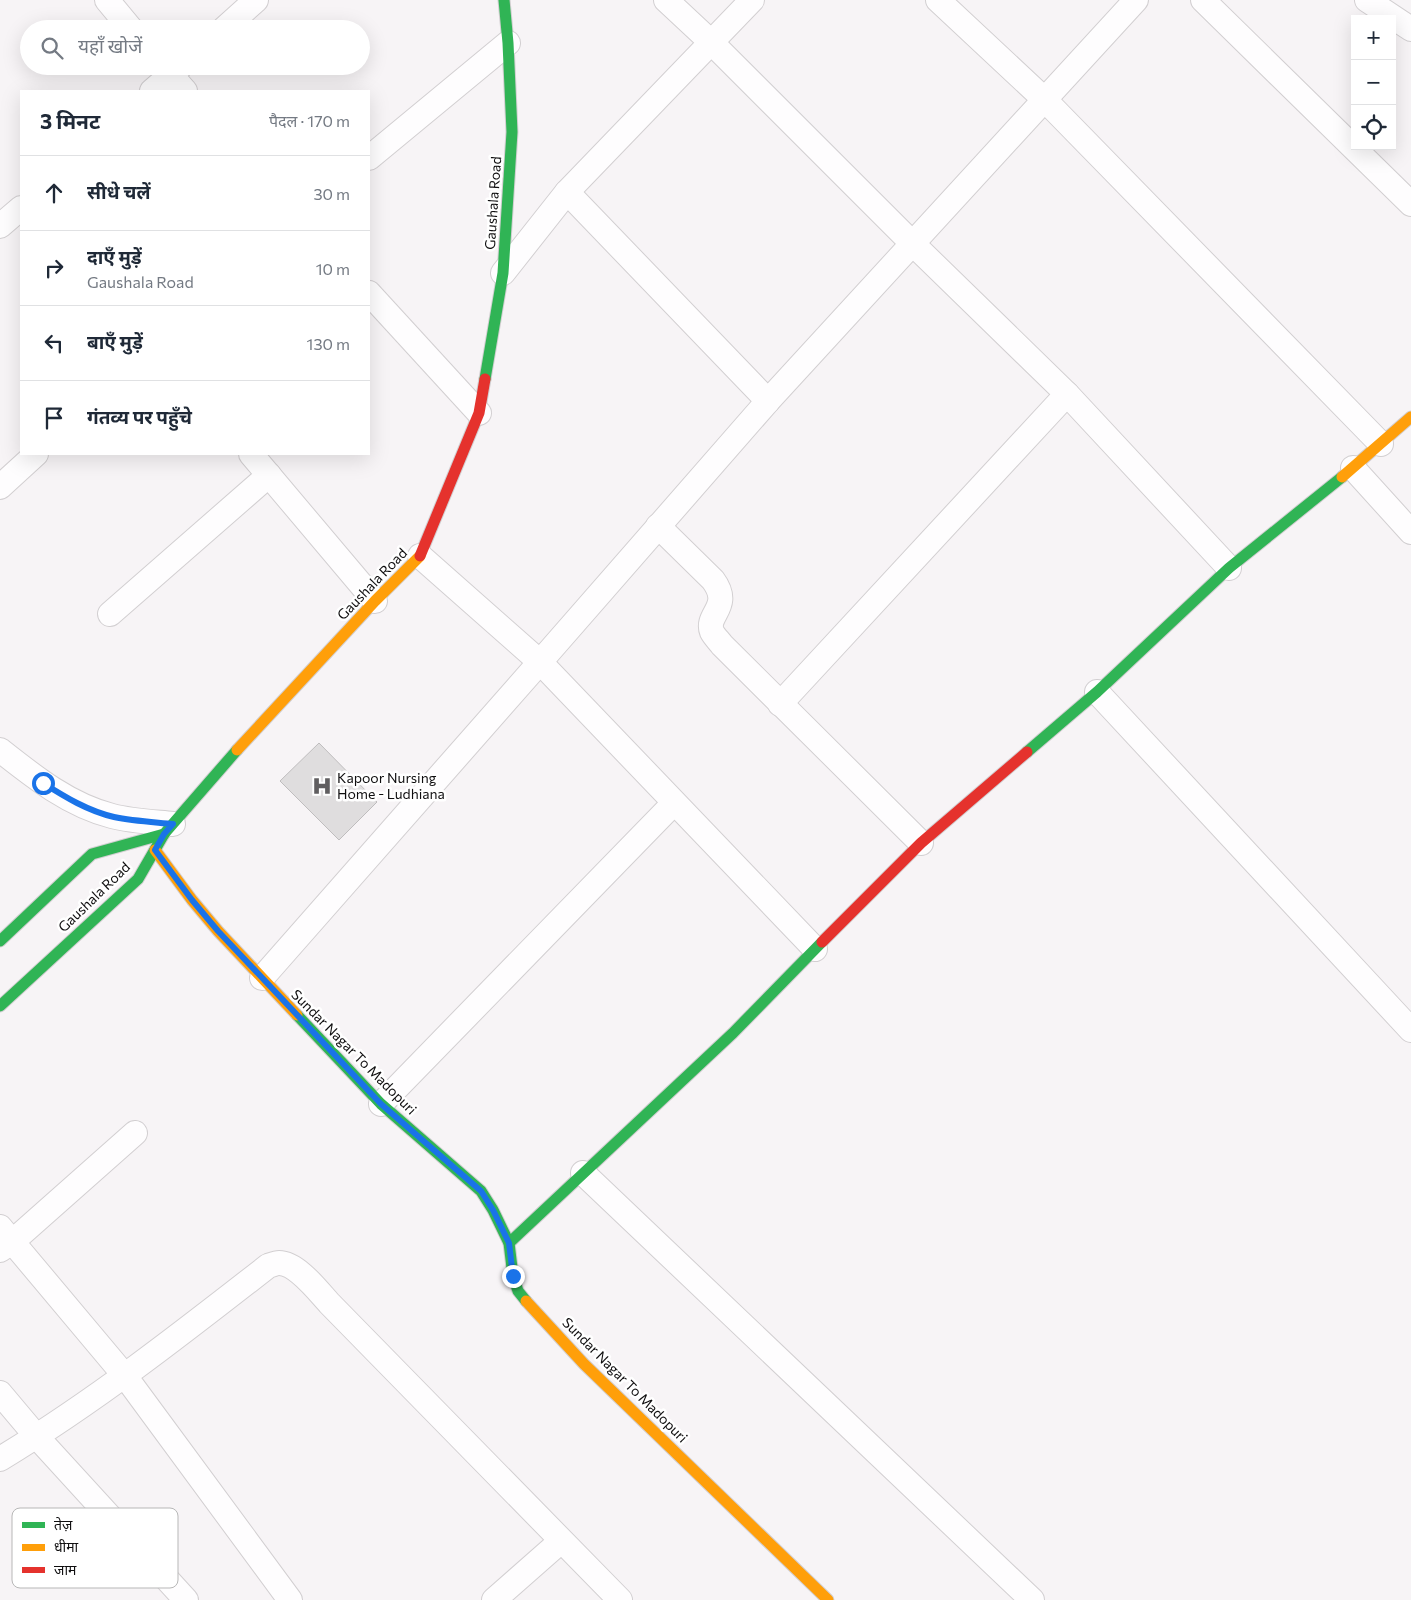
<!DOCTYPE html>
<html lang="hi">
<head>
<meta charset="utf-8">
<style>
  :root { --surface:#fff; --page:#f2f2f3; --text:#1f2937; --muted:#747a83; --line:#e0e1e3 }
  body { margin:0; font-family:Commissioner,"Noto Sans Devanagari",sans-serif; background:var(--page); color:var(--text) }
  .controls { position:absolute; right:15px; top:15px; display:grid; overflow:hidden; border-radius:0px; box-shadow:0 5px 20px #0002 }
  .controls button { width:45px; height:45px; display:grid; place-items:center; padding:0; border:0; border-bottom:1px solid var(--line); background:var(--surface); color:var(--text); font:25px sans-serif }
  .stop { position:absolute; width:15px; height:15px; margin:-11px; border:4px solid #1a73e8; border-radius:50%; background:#fff }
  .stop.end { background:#1a73e8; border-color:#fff; box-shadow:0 1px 5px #0008 }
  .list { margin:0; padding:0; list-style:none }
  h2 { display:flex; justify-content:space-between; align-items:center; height:65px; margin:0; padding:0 20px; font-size:21px }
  h2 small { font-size:16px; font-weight:400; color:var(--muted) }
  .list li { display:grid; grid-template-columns:32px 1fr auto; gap:15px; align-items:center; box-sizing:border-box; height:75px; padding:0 20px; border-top:1px solid var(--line) }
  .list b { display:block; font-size:19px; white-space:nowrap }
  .list p { margin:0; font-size:16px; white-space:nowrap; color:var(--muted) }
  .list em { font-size:16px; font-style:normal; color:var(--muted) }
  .icon { flex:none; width:28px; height:28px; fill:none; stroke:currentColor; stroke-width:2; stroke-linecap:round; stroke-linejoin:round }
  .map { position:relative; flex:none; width:1411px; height:1600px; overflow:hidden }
  .search { position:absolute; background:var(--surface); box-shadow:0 5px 20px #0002; left:20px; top:20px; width:350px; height:55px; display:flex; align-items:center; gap:12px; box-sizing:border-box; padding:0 18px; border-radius:28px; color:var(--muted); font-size:19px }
  .panel { position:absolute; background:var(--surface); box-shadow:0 5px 20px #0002; left:20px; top:90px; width:350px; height:365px; border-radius:0px }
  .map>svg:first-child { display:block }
  .building { fill:#dfddde; stroke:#bfbdbe }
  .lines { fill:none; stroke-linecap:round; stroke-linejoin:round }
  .street-casing { stroke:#d2cfd1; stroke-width:26 }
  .fast-casing { stroke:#d2cfd1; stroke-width:13 }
  .slow-casing { stroke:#d2cfd1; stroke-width:13 }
  .jam-casing { stroke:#d2cfd1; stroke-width:13 }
  .street { stroke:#fefdfe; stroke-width:24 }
  .fast { stroke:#30b455; stroke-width:11 }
  .slow { stroke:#ff9f0a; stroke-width:11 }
  .jam { stroke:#e5322d; stroke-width:11 }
  .route { stroke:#1a73e8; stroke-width:6 }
  .labels { text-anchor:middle; stroke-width:5; stroke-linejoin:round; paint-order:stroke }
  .street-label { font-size:14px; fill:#0f0e0f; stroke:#fff }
  .poi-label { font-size:14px; fill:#0f0e0f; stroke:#fff; text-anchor:start }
  .key { fill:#fff; stroke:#b7b7b7; stroke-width:1 }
  .key-label { font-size:14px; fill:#0f0e0f }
</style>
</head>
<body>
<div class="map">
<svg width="1411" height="1600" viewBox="0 0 1411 1600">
  <rect width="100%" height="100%" fill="#f7f4f6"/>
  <path class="building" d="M319 743 377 802 339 840 280 781Z"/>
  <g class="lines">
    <defs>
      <g id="street">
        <path d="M107 0 131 29"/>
        <path d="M666 0 711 42 912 243 1067 394 1229 568"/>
        <path d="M938 0 1045 100 1381 444"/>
        <path d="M1203 0 1411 204"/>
        <path d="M1367 0 1411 29"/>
        <path d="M224 29 256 0"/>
        <path d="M163 66 185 91"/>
        <path d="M152 91 181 66"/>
        <path d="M369 158 508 43"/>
        <path d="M567 192 768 401 1136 0"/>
        <path d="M0 226 21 208"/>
        <path d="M503 273 567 192 752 0"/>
        <path d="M369 293 479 413"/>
        <path d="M251 454 375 601"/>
        <path d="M1353 468 1411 532"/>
        <path d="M0 487 36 454"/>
        <path d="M658 526 713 580C733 607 705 614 712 632 714 636 719 641 722 645L921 843"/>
        <path d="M420 556 540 662 815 949"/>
        <path d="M110 614 269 475"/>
        <path d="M1097 692 1411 1030"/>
        <path d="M780 704 1067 394"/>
        <path d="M0 750C34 777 69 805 112 816 131 821 153 822 173 824"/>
        <path d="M262 978 540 662 768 401"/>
        <path d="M381 1104 674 803"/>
        <path d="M583 1173 1032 1600"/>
        <path d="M0 1227 125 1376 290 1600"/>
        <path d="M0 1250 12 1242 135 1133"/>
        <path d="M0 1393 37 1437 186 1600"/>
        <path d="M0 1459C94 1402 181 1334 268 1266 271 1265 276 1263 279 1263 297 1263 318 1291 329 1303L620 1600"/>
        <path d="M494 1600 561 1541"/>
      </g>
      <g id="fast">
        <path d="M485 379 503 273 512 132 508 43 504 0"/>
        <path d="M1027 752 1097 692 1229 568 1342 477"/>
        <path d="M0 941 92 854 164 834"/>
        <path d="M0 1006 138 879 164 834 237 750"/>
        <path d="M297 1015 381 1104 481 1191 493 1210 509 1243 513 1276 518 1291 526 1301"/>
        <path d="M509 1243 733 1033 822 942"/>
      </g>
      <g id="slow">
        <path d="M1342 477 1411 417"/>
        <path d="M237 750 375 601 420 556"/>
        <path d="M155 850 192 900 218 931 297 1015"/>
        <path d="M526 1301 584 1364 828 1600"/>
      </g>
      <g id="jam">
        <path d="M420 556 479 413 485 379"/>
        <path d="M822 942 921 843 1027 752"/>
      </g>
    </defs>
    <use href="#street" class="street-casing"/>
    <use href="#fast" class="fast-casing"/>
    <use href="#slow" class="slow-casing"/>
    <use href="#jam" class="jam-casing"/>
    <use href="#street" class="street"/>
    <use href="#fast" class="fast"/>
    <use href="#slow" class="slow"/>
    <use href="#jam" class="jam"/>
  </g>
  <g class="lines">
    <path class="route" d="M43 783C65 797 88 811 114 817 133 821 153 822 173 824L164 834 155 850 192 900 218 931 381 1104 481 1191 493 1210 509 1243 513 1276"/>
  </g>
  <defs>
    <symbol id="hospital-bare" viewBox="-9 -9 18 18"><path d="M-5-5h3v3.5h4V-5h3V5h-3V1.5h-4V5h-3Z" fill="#605e60" stroke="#fff" stroke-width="2.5" paint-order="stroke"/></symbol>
  </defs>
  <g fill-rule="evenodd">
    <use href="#hospital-bare" x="308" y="772" width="28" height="28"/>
  </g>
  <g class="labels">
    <g class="street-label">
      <text transform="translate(493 203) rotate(-86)" y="5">Gaushala Road</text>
      <text transform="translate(372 584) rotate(-46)" y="5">Gaushala Road</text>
      <text transform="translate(94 897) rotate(-44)" y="5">Gaushala Road</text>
      <text transform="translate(354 1052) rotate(45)" y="5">Sundar Nagar To Madopuri</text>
      <text transform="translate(625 1380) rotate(45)" y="5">Sundar Nagar To Madopuri</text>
    </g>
    <g class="poi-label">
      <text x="337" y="783">Kapoor Nursing<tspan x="337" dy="16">Home - Ludhiana</tspan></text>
    </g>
  </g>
  <rect x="12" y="1508" width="166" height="80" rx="8" class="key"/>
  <rect x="22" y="1522" width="23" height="6" fill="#30b455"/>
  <rect x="22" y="1544" width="23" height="7" fill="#ff9f0a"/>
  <rect x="22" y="1567" width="23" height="6" fill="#e5322d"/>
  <g class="key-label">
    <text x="54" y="1530">तेज़</text>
    <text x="54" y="1552">धीमा</text>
    <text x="54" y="1575">जाम</text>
  </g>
</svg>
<div class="controls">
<button>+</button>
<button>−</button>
<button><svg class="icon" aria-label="locate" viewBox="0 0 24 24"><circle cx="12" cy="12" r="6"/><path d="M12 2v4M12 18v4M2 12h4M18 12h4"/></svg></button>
</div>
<div class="stop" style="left:43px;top:783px"></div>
<div class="stop end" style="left:513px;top:1276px"></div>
<div class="search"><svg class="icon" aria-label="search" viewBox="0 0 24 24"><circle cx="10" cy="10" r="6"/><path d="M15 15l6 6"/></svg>यहाँ खोजें</div>
<section class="panel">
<h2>3 मिनट<small>पैदल · 170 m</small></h2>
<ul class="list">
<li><svg class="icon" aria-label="ahead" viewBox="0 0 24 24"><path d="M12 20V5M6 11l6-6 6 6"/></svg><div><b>सीधे चलें</b></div><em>30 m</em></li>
<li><svg class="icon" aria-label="right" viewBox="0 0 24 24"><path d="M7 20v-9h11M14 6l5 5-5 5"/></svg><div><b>दाएँ मुड़ें</b><p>Gaushala Road</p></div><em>10 m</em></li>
<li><svg class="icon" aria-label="left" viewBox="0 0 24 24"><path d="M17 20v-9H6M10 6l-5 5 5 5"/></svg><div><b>बाएँ मुड़ें</b></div><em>130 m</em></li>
<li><svg class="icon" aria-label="arrive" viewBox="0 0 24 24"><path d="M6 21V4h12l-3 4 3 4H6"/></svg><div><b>गंतव्य पर पहुँचे</b></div></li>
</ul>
</section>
</div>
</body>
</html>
